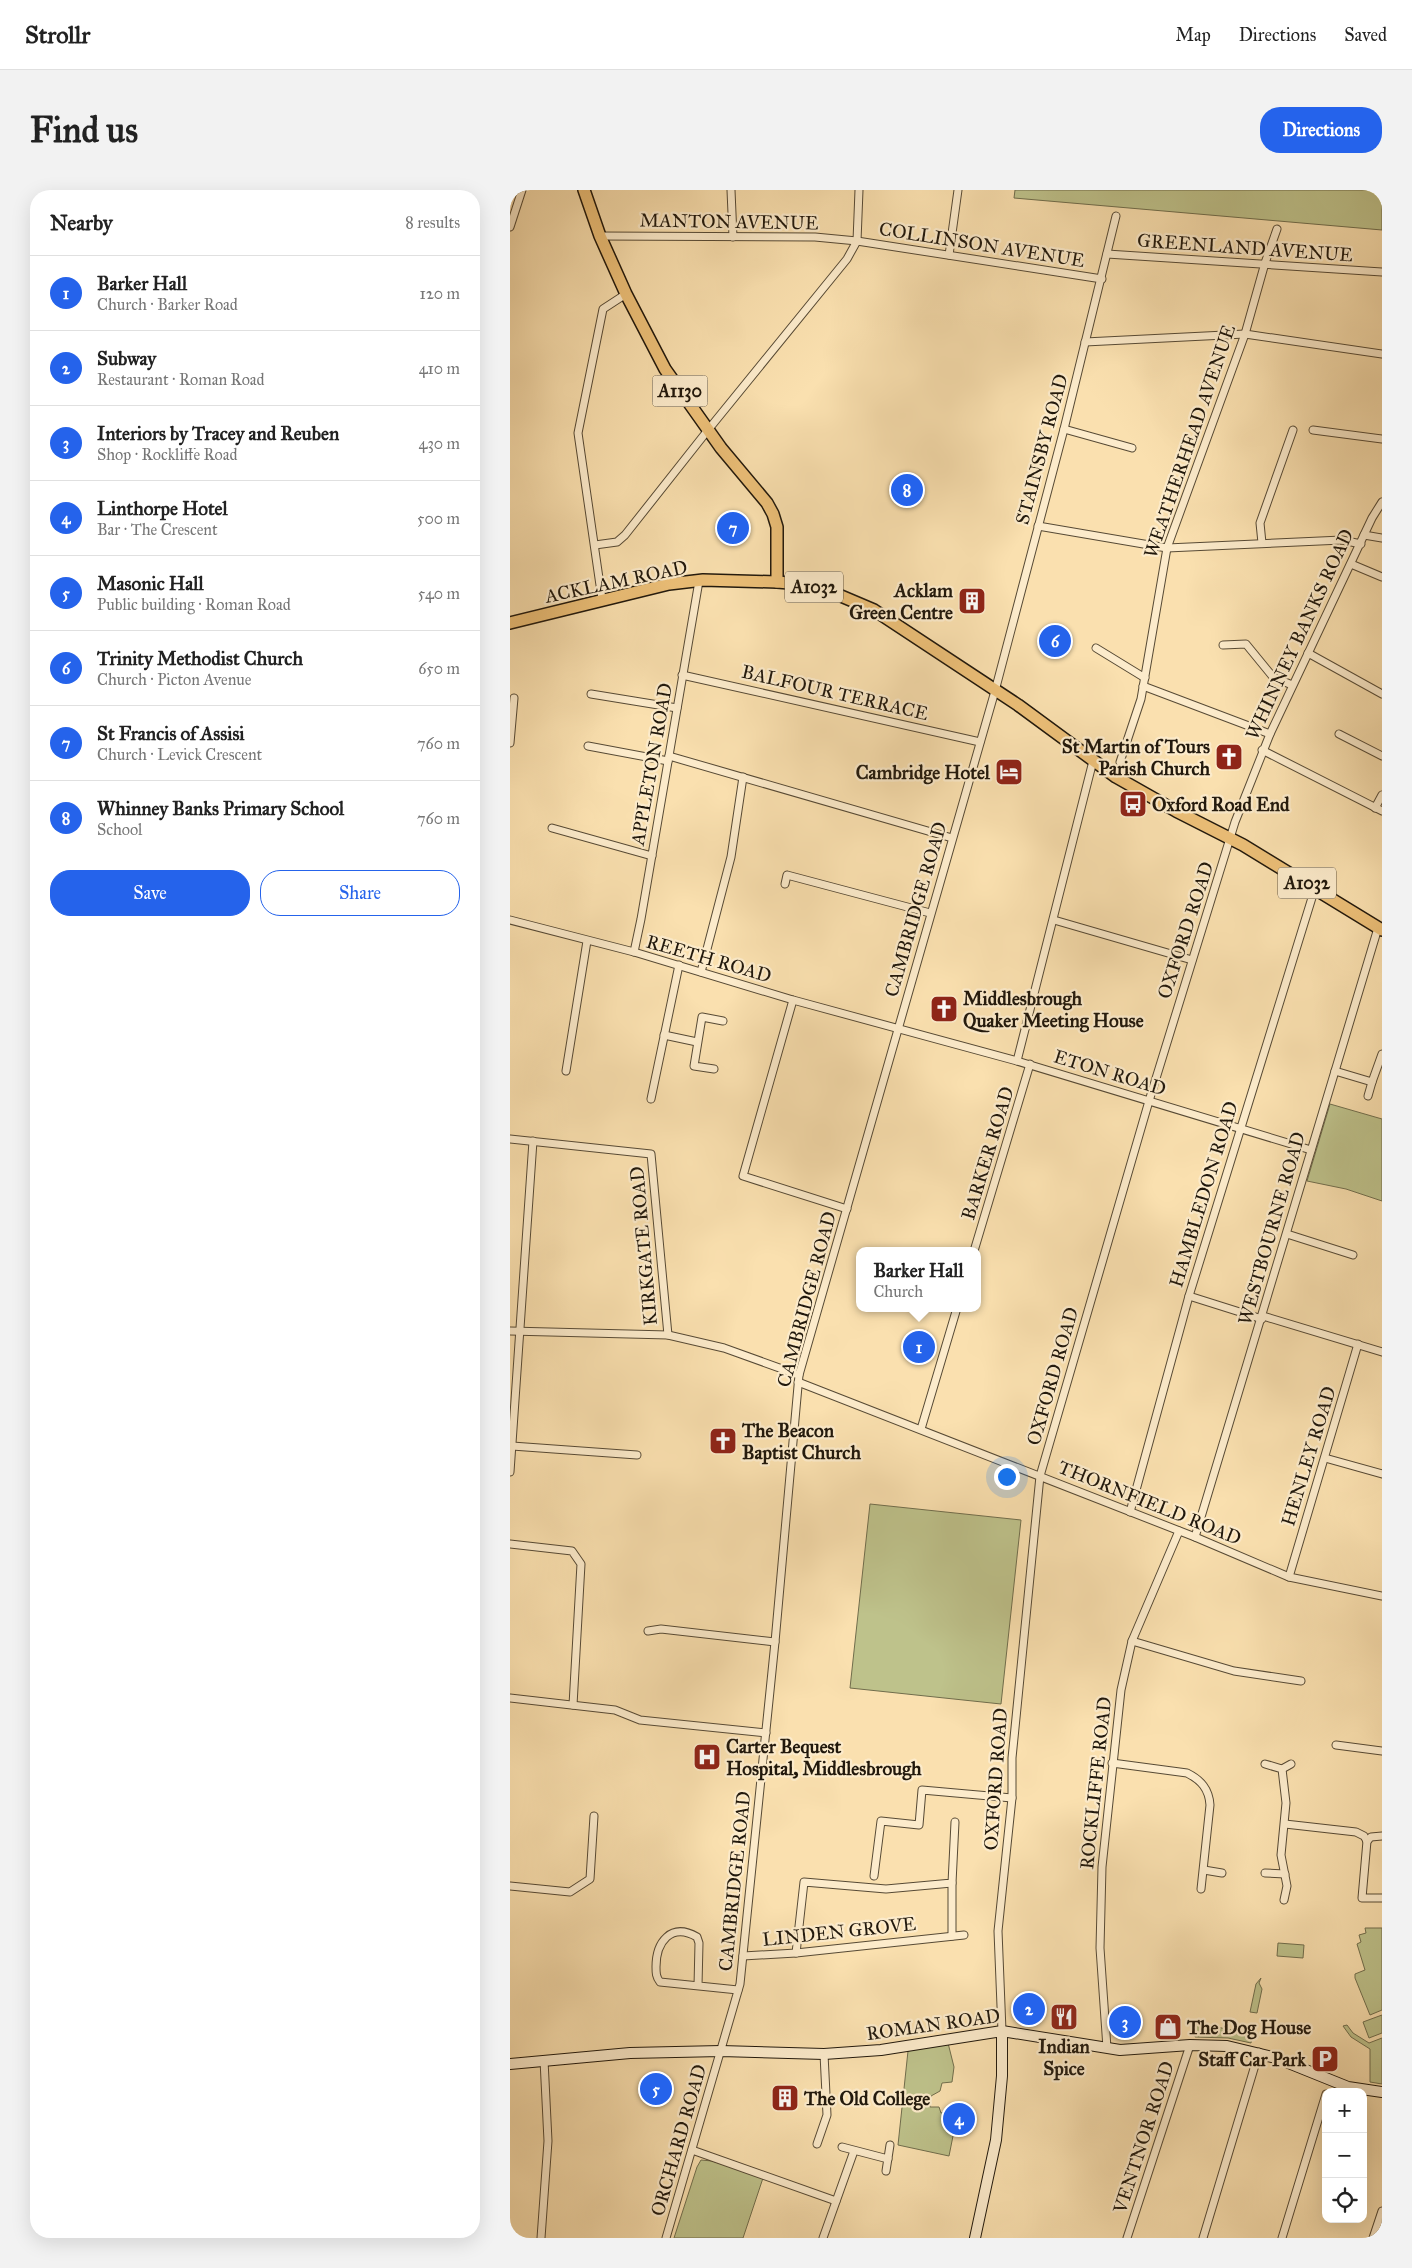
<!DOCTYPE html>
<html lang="en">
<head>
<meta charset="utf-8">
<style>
  :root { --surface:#fff; --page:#f2f2f2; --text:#222; --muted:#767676; --line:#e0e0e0; --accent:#2563eb }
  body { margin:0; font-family:"IM FELL Great Primer",serif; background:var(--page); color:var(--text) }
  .controls { position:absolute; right:15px; bottom:15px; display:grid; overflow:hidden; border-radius:10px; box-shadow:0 5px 20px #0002 }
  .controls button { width:45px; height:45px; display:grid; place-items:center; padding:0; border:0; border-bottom:1px solid var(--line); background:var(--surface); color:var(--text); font:25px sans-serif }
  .you { position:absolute; left:496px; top:1286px; width:18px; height:18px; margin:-12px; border:4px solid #fff; border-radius:50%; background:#1a73e8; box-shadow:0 0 0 8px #1a73e833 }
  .badge { display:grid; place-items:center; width:32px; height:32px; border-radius:50%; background:var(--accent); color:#fff; font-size:16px; font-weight:700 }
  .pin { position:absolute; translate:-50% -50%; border:2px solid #fff; box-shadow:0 1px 5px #0006 }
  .popup { position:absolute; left:346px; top:1057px; width:125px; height:65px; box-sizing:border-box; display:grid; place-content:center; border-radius:10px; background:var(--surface); filter:drop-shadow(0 1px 4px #0005); font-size:16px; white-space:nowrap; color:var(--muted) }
  .popup b { font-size:19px; color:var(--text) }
  .popup::after { content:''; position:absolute; left:50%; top:100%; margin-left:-10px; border:10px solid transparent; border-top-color:var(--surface) }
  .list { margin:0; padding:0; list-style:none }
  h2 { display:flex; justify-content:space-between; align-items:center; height:65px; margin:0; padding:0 20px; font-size:21px }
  h2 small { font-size:16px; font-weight:400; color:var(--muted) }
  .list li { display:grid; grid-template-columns:32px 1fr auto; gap:15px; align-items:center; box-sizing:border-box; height:75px; padding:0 20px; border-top:1px solid var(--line) }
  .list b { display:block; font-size:19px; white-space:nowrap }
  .list p { margin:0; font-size:16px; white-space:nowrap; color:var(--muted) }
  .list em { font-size:16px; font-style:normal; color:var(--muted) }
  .actions { display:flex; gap:10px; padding:15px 20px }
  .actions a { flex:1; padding:11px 0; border:1px solid var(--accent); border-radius:20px; text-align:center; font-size:18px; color:var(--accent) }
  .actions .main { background:var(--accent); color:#fff }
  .icon { flex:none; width:28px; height:28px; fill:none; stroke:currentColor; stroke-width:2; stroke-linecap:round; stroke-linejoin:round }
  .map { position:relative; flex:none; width:872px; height:2048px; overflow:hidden; border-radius:20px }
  header { display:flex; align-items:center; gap:30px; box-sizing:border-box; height:70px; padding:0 25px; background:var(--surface); border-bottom:1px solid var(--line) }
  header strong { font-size:24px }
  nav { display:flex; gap:28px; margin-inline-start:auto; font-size:18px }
  .intro { display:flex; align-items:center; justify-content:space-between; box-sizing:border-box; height:120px; padding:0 30px }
  h1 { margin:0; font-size:35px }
  .button { padding:12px 22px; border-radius:20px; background:var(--accent); color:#fff; font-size:18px; font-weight:700 }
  main { display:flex; gap:30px; padding:0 30px }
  aside { flex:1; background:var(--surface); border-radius:20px; box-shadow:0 5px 20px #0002 }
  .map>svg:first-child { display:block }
  .green { fill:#bec28b; stroke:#706d4c }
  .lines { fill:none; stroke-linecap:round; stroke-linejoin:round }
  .street-casing { stroke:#574a35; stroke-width:9 }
  .secondary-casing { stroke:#21180c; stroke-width:12 }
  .primary-casing { stroke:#21180c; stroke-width:14 }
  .street { stroke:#fcebcb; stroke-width:7 }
  .secondary { stroke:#fcebcb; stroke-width:10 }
  .primary { stroke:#edc078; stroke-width:11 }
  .labels { text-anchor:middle; stroke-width:4.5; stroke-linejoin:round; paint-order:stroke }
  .shield { fill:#fcebcb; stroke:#635745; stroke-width:1 }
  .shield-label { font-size:18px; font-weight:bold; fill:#21180c }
  .street-label { font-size:19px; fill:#21180c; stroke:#fcebcb }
  .poi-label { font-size:19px; font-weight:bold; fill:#21180c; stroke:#fcebcb; text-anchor:start }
</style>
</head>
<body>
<header>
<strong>Strollr</strong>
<nav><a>Map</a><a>Directions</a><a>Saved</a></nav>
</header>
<div class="intro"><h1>Find us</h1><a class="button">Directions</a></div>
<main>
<aside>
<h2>Nearby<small>8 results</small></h2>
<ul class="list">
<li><span class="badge">1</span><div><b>Barker Hall</b><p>Church · Barker Road</p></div><em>120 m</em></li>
<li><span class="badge">2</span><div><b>Subway</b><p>Restaurant · Roman Road</p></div><em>410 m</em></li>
<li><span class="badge">3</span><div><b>Interiors by Tracey and Reuben</b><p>Shop · Rockliffe Road</p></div><em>430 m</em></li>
<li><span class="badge">4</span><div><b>Linthorpe Hotel</b><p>Bar · The Crescent</p></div><em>500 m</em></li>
<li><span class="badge">5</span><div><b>Masonic Hall</b><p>Public building · Roman Road</p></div><em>540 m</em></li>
<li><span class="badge">6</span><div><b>Trinity Methodist Church</b><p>Church · Picton Avenue</p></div><em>650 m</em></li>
<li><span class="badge">7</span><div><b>St Francis of Assisi</b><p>Church · Levick Crescent</p></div><em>760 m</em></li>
<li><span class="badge">8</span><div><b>Whinney Banks Primary School</b><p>School</p></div><em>760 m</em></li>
</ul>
<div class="actions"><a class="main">Save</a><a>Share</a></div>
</aside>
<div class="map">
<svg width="872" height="2048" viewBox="0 0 872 2048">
  <rect width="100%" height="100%" fill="#fae0af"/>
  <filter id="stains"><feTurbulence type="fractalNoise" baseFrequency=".004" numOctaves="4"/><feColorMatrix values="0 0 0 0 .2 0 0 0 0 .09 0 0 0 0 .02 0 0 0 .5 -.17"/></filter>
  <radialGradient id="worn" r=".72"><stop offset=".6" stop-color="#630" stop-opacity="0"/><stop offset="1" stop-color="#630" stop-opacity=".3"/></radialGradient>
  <g class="green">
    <path d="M505 0H872V40L504 8Z"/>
    <path d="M820 914 872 929V1011L836 999 797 991Z"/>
    <path d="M360 1314 511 1330 491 1514 340 1498Z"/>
    <path d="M855 1738H872V1820L860 1825 845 1788V1784L855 1780 847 1754 851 1752 849 1745 856 1743Z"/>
    <path d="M768 1753 794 1755 793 1768 767 1766Z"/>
    <path d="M751 1788 749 1793 752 1799 747 1823 740 1822 746 1794Z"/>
    <path d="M872 1825V1843L859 1848 853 1832Z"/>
    <path d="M687 1833 736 1843 737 1840 743 1841 741 1853 718 1848 685 1847Z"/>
    <path d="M837 1835 843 1843 859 1853 872 1848V1894L860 1892V1859L841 1847 833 1836Z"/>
    <path d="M438 1853 444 1877 442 1892 432 1893 430 1901 421 1906 420 1917H429L431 1923 438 1921 435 1934 445 1936 439 1966 388 1955 398 1861Z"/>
    <path d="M191 1970 202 1971 253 1988 233 2048H164L187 1977Z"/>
  </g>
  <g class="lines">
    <defs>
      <g id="street">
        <path d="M221 0 223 47"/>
        <path d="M0 37 12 0"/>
        <path d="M90 46 305 47 347 51 592 89"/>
        <path d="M597 64 872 82"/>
        <path d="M439 65 448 0"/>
        <path d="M575 152 735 144 872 164"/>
        <path d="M554 239 622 258"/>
        <path d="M803 240 872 249"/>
        <path d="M528 336 657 358 832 350 851 354"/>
        <path d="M854 345 872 348"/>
        <path d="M752 353 750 333 783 240"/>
        <path d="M85 355 107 352 115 345 198 240 337 69 347 51 349 0"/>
        <path d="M841 374 872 387"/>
        <path d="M92 409 68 243 93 119 116 104"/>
        <path d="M713 455 736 454 763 487 782 495"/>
        <path d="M586 458 635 488"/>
        <path d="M798 463 872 504"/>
        <path d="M172 485 470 552"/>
        <path d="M633 496 760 544"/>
        <path d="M81 504 167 518"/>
        <path d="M829 544 872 566"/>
        <path d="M0 553 4 508"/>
        <path d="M78 556 158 571"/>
        <path d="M752 560 872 621"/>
        <path d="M159 566 442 648"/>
        <path d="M610 572 631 509 657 358 735 144 755 73 767 39"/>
        <path d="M865 618 872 605"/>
        <path d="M42 638 142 666"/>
        <path d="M275 694 277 685 420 723"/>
        <path d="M0 730 124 762 283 810 507 871 801 960"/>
        <path d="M544 730 682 770"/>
        <path d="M124 762 131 729 189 391"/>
        <path d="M191 782 221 667 233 587"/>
        <path d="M283 810 233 986 337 1019"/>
        <path d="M154 845 187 852"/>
        <path d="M507 871 583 571"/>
        <path d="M204 879 184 876 192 827 213 831"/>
        <path d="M56 881 77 751"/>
        <path d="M825 881 862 892 872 864"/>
        <path d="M858 906 862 892"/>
        <path d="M141 909 169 775"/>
        <path d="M0 949 141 964 158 1145"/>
        <path d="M777 1044 843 1065"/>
        <path d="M464 1061 520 874"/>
        <path d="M679 1106 752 1129"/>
        <path d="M753 1126 872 1162"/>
        <path d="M0 1141 158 1145 214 1158 289 1185"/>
        <path d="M288 1192 685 1347 779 1387 872 1406"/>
        <path d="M411 1239 447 1118"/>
        <path d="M2 1256 127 1265"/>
        <path d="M815 1268 872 1284"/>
        <path d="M0 1282 23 951"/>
        <path d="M620 1322 679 1106 805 698"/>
        <path d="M685 1347 868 738"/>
        <path d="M0 1354 62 1361 71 1374 63 1515"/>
        <path d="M779 1387 848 1154"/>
        <path d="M138 1441 151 1439 265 1452"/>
        <path d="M622 1451 724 1481 791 1491"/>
        <path d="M0 1508 105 1520 130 1530 256 1543"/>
        <path d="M826 1555 872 1561"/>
        <path d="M602 1573 677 1583C691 1590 699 1599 700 1615L691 1699"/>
        <path d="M755 1574 772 1579 776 1613 771 1665 777 1696 774 1710"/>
        <path d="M772 1579 781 1574"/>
        <path d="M775 1634 846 1642 854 1646 857 1651"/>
        <path d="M857 1651 852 1708H872"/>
        <path d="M857 1651 861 1647 872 1646"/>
        <path d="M694 1680 712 1683"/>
        <path d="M755 1683 775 1684"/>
        <path d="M364 1686 371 1631 409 1635 412 1600 502 1608"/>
        <path d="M442 1693V1746"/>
        <path d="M0 1696 60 1702 80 1689 84 1626"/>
        <path d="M286 1763 294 1692 376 1699 442 1693 445 1632"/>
        <path d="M233 1766 286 1763 454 1745"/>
        <path d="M188 1796 189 1753 187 1747C161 1732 146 1752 146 1777 146 1783 146 1787 150 1792L228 1800"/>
        <path d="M492 1841 488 1741 502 1608V1568L530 1286 639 911 725 632 760 544 862 328 872 312"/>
        <path d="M597 1858 590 1758 592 1677 611 1500 622 1451 669 1341"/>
        <path d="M307 1954 317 1925 314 1864"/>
        <path d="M332 1957 378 1969"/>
        <path d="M182 1960 326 2011"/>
        <path d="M376 1981 380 1955"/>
        <path d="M31 2048 38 1951 34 1870"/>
        <path d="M156 2048 230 1794 265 1452 289 1185 485 501 554 239 606 26"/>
        <path d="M313 2048 344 1961"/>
        <path d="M617 2048 680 1855"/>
        <path d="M693 2048 749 1862"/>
        <path d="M772 2048 816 1904"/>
        <path d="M863 2048 872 2021"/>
      </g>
      <g id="secondary">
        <path d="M0 1874 120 1863 211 1861 314 1864 371 1860 492 1841 610 1860 680 1855 717 1856 766 1868 838 1897 872 1902"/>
        <path d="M465 2048 486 1950 492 1886V1841"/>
      </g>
      <g id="primary">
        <path d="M74 0 90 46 116 104 155 179 211 258 257 313 263 324 267 337V392"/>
        <path d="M0 433 159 394 193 390 267 392 291 394 331 406 364 420 508 515 606 587 666 621 733 655 872 740"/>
      </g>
    </defs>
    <use href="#street" class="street-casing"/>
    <use href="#secondary" class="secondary-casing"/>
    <use href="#primary" class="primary-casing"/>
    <use href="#street" class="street"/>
    <use href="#secondary" class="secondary"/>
    <use href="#primary" class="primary"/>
  </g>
  <defs>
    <symbol id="building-square" viewBox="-11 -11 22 22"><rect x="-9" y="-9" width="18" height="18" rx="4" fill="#8f2418" stroke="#fcebcb"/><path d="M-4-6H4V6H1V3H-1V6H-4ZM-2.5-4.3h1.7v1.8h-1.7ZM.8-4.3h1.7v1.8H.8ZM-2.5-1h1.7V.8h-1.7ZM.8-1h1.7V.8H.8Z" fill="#fff"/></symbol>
    <symbol id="church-square" viewBox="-11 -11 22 22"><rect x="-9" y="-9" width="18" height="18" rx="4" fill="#8f2418" stroke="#fcebcb"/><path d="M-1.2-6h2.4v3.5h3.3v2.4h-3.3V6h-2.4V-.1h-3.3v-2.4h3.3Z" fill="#fff"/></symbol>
    <symbol id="hotel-square" viewBox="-11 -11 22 22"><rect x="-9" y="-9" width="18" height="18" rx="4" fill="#8f2418" stroke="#fcebcb"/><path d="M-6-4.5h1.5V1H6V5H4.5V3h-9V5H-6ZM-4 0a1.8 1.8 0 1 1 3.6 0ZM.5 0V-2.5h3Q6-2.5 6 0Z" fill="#fff"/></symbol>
    <symbol id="bus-square" viewBox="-11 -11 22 22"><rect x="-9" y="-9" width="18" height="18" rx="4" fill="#8f2418" stroke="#fcebcb"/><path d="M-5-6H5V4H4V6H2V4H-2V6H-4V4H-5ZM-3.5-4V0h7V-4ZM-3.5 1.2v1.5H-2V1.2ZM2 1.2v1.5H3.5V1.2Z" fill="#fff"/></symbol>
    <symbol id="hospital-square" viewBox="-11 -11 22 22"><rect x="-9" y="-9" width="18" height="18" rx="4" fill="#8f2418" stroke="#fcebcb"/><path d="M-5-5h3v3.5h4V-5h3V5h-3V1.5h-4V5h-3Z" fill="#fff"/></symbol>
    <symbol id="restaurant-square" viewBox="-11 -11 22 22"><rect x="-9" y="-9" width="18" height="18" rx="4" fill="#8f2418" stroke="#fcebcb"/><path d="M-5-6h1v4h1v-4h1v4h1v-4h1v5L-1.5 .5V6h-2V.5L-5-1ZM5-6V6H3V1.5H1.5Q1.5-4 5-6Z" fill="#fff"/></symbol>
    <symbol id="shop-square" viewBox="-11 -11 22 22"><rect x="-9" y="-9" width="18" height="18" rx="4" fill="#8f2418" stroke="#fcebcb"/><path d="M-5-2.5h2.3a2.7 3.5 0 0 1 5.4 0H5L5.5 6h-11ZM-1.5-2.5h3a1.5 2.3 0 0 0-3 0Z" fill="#fff"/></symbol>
    <symbol id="parking-square" viewBox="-11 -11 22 22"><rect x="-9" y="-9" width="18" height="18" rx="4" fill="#8f2418" stroke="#fcebcb"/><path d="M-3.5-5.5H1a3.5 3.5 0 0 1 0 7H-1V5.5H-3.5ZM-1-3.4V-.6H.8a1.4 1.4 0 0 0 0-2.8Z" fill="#fff"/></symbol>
  </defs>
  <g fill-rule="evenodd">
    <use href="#building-square" x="446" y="395" width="32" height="32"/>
    <use href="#church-square" x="703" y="551" width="32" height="32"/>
    <use href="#hotel-square" x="483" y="566" width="32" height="32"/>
    <use href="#bus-square" x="607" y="598" width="32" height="32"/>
    <use href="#church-square" x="418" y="803" width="32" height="32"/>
    <use href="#church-square" x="197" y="1235" width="32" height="32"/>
    <use href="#hospital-square" x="181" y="1551" width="32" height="32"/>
    <use href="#restaurant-square" x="538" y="1811" width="32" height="32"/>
    <use href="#shop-square" x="642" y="1821" width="32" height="32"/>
    <use href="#parking-square" x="799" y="1853" width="32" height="32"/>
    <use href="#building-square" x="259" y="1892" width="32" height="32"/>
  </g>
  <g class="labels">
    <g class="shield">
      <rect x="142.5" y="185.5" width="55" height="31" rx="4"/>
      <rect x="275" y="381.5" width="58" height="31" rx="4"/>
      <rect x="768" y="677.5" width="58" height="31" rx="4"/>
    </g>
    <g class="shield-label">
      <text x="170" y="207">A1130</text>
      <text x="304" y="403">A1032</text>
      <text x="797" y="699">A1032</text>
    </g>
    <g class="street-label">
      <text transform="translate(219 31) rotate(1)" y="7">MANTON AVENUE</text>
      <text transform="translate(472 54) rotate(9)" y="7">COLLINSON AVENUE</text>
      <text transform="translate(735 57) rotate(4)" y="7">GREENLAND AVENUE</text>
      <text transform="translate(679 251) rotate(-71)" y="7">WEATHERHEAD AVENUE</text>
      <text transform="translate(531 259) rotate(-75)" y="7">STAINSBY ROAD</text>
      <text transform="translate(106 391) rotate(-12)" y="7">ACKLAM ROAD</text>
      <text transform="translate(789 444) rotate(-65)" y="7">WHINNEY BANKS ROAD</text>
      <text transform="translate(325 502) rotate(13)" y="7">BALFOUR TERRACE</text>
      <text transform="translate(141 574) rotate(-80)" y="7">APPLETON ROAD</text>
      <text transform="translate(405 719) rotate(-74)" y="7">CAMBRIDGE ROAD</text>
      <text transform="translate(675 740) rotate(-72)" y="7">OXFORD ROAD</text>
      <text transform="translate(199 768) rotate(16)" y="7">REETH ROAD</text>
      <text transform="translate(600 882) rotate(17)" y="7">ETON ROAD</text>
      <text transform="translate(477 963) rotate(-73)" y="7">BARKER ROAD</text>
      <text transform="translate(693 1004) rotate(-73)" y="7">HAMBLEDON ROAD</text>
      <text transform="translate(761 1038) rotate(-74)" y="7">WESTBOURNE ROAD</text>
      <text transform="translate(133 1056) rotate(-95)" y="7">KIRKGATE ROAD</text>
      <text transform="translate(296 1109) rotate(-75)" y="7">CAMBRIDGE ROAD</text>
      <text transform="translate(542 1186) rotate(-74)" y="7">OXFORD ROAD</text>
      <text transform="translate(798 1266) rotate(-73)" y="7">HENLEY ROAD</text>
      <text transform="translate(640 1312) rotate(22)" y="7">THORNFIELD ROAD</text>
      <text transform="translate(485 1589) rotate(-86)" y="7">OXFORD ROAD</text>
      <text transform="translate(585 1593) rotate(-84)" y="7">ROCKLIFFE ROAD</text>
      <text transform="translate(224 1691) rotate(-84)" y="7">CAMBRIDGE ROAD</text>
      <text transform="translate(329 1741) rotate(-6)" y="7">LINDEN GROVE</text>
      <text transform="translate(423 1834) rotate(-8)" y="7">ROMAN ROAD</text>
      <text transform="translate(633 1947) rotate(-72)" y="7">VENTNOR ROAD</text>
      <text transform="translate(168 1950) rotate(-74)" y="7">ORCHARD ROAD</text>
    </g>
    <g class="poi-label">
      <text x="443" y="407" text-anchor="end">Acklam<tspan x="443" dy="22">Green Centre</tspan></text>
      <text x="700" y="563" text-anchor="end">St Martin of Tours<tspan x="700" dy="22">Parish Church</tspan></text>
      <text x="480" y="589" text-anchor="end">Cambridge Hotel</text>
      <text x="642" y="621">Oxford Road End</text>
      <text x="453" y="815">Middlesbrough<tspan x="453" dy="22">Quaker Meeting House</tspan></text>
      <text x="232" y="1247">The Beacon<tspan x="232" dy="22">Baptist Church</tspan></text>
      <text x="216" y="1563">Carter Bequest<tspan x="216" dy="22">Hospital, Middlesbrough</tspan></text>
      <text x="677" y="1844">The Dog House</text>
      <text x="554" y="1863" text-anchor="middle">Indian<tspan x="554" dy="22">Spice</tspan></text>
      <text x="796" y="1876" text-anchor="end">Staff Car Park</text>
      <text x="294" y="1915">The Old College</text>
    </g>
  </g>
  <rect width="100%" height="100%" filter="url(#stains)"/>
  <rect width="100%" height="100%" fill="url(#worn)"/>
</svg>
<div class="controls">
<button>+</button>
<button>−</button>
<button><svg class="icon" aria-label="locate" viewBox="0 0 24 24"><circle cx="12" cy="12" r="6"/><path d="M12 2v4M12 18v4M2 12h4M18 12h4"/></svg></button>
</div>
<div class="you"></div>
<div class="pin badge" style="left:409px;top:1157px">1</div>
<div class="popup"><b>Barker Hall</b>Church</div>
<div class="pin badge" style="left:519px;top:1819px">2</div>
<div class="pin badge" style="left:615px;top:1832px">3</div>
<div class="pin badge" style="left:449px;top:1929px">4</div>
<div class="pin badge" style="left:146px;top:1899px">5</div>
<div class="pin badge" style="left:545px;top:451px">6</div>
<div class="pin badge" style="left:223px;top:338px">7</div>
<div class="pin badge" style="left:397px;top:300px">8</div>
</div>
</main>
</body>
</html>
